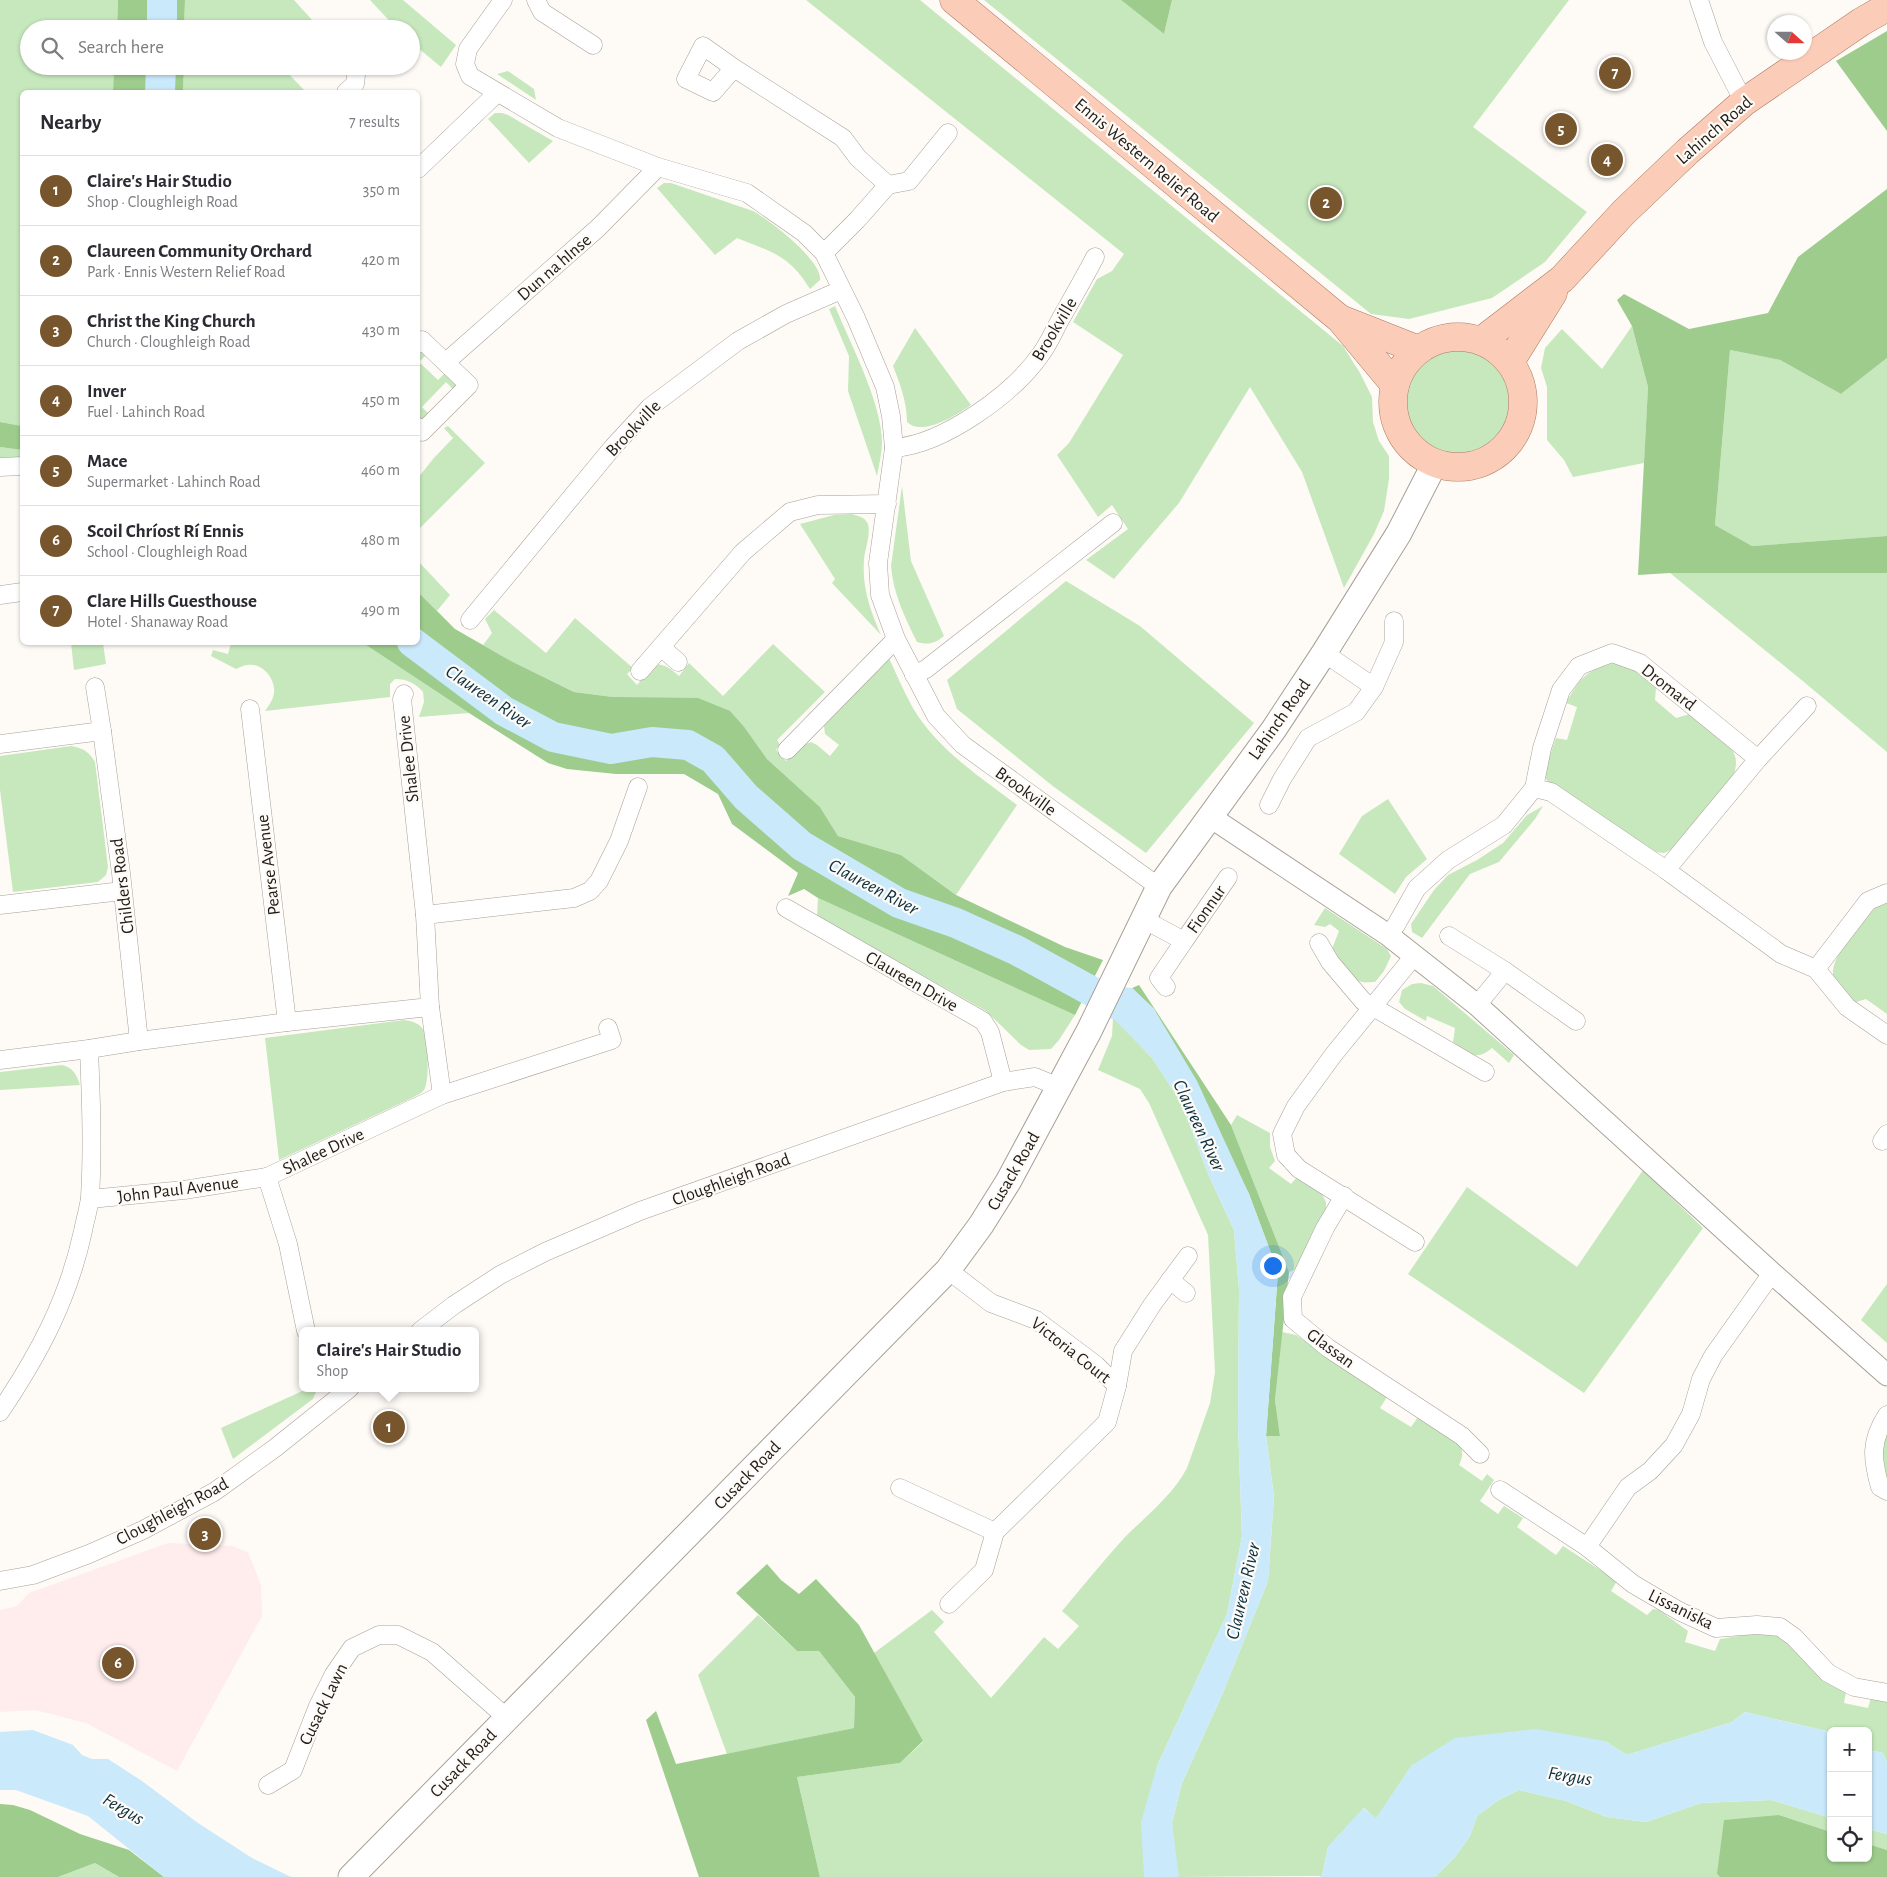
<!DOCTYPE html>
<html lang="en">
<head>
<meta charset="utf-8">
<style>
  :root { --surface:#fff; --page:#f7f7f7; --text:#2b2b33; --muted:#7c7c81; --line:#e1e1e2; --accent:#77552d }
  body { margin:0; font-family:"Alegreya Sans",sans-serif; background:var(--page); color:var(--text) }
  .controls { position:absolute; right:15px; bottom:15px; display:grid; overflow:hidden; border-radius:8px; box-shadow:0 1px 4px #0004 }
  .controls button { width:45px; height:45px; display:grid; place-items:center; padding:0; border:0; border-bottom:1px solid var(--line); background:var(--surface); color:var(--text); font:25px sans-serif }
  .compass { position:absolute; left:1767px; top:15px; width:45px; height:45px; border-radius:50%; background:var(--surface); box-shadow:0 1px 4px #0004; rotate:111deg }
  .you { position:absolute; left:1272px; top:1265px; width:18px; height:18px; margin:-12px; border:4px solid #fff; border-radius:50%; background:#1a73e8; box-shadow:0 0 0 8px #1a73e833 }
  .badge { display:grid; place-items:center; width:32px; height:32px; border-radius:50%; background:var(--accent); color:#fff; font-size:16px; font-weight:700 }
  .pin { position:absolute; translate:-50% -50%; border:2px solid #fff; box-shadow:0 1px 5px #0006 }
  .popup { position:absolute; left:299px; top:1327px; width:180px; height:65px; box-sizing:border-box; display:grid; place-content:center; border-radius:8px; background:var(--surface); filter:drop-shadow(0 1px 4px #0005); font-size:16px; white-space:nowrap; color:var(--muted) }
  .popup b { font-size:19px; color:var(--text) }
  .popup::after { content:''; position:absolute; left:50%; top:100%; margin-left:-10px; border:10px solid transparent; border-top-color:var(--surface) }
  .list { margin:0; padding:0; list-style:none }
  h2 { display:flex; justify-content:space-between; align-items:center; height:65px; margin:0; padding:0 20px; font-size:21px }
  h2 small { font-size:16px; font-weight:400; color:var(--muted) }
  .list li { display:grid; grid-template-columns:32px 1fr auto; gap:15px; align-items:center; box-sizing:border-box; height:70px; padding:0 20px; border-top:1px solid var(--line) }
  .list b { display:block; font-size:19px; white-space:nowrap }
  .list p { margin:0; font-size:16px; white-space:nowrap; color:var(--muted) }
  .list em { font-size:16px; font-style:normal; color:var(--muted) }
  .icon { flex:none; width:28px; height:28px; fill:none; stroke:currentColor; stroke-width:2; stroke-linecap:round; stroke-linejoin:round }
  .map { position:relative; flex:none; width:1887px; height:1877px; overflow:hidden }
  .search { position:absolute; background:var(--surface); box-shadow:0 1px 4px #0004; left:20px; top:20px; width:400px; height:55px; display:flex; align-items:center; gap:12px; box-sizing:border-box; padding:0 18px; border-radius:28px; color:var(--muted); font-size:19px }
  .panel { position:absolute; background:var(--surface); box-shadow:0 1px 4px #0004; left:20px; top:90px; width:400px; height:555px; border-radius:8px }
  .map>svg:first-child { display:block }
  .education { fill:#feedec }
  .green { fill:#c7e8bd }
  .forest { fill:#9dcc8d }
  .water { fill:#cae9fa }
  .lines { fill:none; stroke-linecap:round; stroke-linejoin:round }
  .river { stroke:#cae9fa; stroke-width:30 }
  .minor-casing { stroke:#a7a097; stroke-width:19 }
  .tertiary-casing { stroke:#a7a097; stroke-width:23 }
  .secondary-casing { stroke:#a7a097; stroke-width:27 }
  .primary-casing { stroke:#ac7961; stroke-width:29 }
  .minor { stroke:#fff; stroke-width:18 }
  .tertiary { stroke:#fff; stroke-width:21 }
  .secondary { stroke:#fff; stroke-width:25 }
  .primary { stroke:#fbcdb8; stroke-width:28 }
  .labels { text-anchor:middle; stroke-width:4.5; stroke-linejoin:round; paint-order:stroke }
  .street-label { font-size:18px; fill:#1e1b18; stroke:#fefbf7 }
  .water-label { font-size:19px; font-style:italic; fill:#0a3041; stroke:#fefbf7 }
</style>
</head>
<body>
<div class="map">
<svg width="1887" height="1877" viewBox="0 0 1887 1877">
  <rect width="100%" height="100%" fill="#fefbf7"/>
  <path class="education" d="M168 1543 232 1546 248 1552 261 1585 262 1616 177 1771 86 1723 35 1710 0 1712V1610L17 1606 29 1593Z"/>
  <g class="green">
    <path d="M0 0H118L117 29H29V66H114L113 92H22V426L0 422Z"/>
    <path d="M185 0H294L313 21 305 29H184Z"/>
    <path d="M370 0H403L456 45 441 67 411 42V29H397Z"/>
    <path d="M806 0H920L1343 346 1360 373 1372 397 1373 422 1379 441 1389 456V479L1384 511 1374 534 1344 588 1302 472 1250 387 1179 503 1114 579 1086 560 1128 529 1112 505 1098 517 1057 455 1069 443 1123 355 1073 322 1097 279 1112 271 1124 254Z"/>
    <path d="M984 0H1121L1164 34 1172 0H1569L1473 127 1587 212 1545 262 1492 298 1409 319 1371 314Z"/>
    <path d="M184 66H281L306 92H183Z"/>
    <path d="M508 71 534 89 536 100 497 74Z"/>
    <path d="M495 113H502L508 115 553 141 529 163 488 119Z"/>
    <path d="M664 183H671L753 211C768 219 823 261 820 280L810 289C789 255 772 252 737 238L715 255 657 188Z"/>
    <path d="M835 306C850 343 882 403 882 442 882 453 879 465 877 476L848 391 849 356 829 309Z"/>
    <path d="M1632 326 1648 387 1644 463 1573 477 1564 460 1547 440V387L1541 368 1545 348 1562 329 1602 369Z"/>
    <path d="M915 328 971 405C957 415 922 437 907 422 907 402 900 384 893 366Z"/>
    <circle cx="1460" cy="403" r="57"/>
    <path d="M1730 350 1780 360 1841 394 1887 358V536L1752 546 1715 525Z"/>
    <path d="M423 351 428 353 419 362 438 380 447 371 458 384 455 391 446 382 422 407 431 416 424 421 418 417V357Z"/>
    <path d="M448 426 485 463 418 530V478L433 459 453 438 444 428Z"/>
    <path d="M0 447 22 450V460L0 462Z"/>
    <path d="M902 486 911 561 944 636C934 644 929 645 917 642 905 618 893 593 891 566Z"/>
    <path d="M852 514C858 516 865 517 868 524 871 534 865 549 864 559 862 588 870 609 881 635L832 583 835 579 800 524 834 515Z"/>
    <path d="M418 561 450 595 437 611 418 592Z"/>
    <path d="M1670 573H1887V752L1804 682Z"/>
    <path d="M1066 581 1140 626 1254 723 1146 853 1054 787 957 709 947 680Z"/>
    <path d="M494 610 546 653 575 618 633 668 627 674 637 685 654 664C666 664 671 669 679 676L689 663 723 696 773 644 825 692 777 740 780 745 776 750 786 761 801 746 811 742 817 745 830 756 839 745 825 734 824 726 827 718 888 656C896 673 904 692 913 708 937 749 980 777 1017 805L956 895 901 855 838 836 820 807 767 759 745 728 613 697 574 692 511 661 483 645 492 633 485 619Z"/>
    <path d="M71 643H103L106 664 74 670Z"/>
    <path d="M231 643H363L469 713 419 717 424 702 423 692C415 683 407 679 395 679L390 684V697L265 711C269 705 273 700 274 693 276 679 262 662 247 665 244 665 239 668 236 669L211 656 213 650 228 654Z"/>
    <path d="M1613 663 1629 665 1656 688 1655 700 1676 718 1690 714 1733 751C1738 761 1736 767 1733 778L1673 849 1664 853 1656 852 1548 782 1545 777V769L1556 738 1567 740 1577 707 1566 703C1581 677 1584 672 1613 663Z"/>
    <path d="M71 746C83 748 89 752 95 762L108 867 106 875 98 882 13 892 0 790V756Z"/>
    <path d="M1388 799 1427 859 1406 877 1395 894 1339 854 1362 816Z"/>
    <path d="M1543 806 1535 819 1499 862 1470 874 1422 938 1412 932 1411 924 1434 890 1448 875 1477 860 1503 843 1527 815Z"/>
    <path d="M818 898 1075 1015 1059 1040 1051 1049 1029 1050 1021 1045 986 1011 817 916Z"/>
    <path d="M1887 899V1014L1866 999 1853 1003C1848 997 1834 982 1833 975 1830 954 1867 918 1880 902Z"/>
    <path d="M1325 908 1387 949 1391 956 1384 971 1375 982C1371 982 1366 983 1362 982 1349 979 1337 960 1332 949L1339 931 1330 924 1325 927 1314 925Z"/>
    <path d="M1421 983 1433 986 1514 1055 1509 1063 1492 1048C1476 1062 1468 1053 1453 1042L1455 1028 1427 1016 1426 1021 1405 1009 1399 1002 1402 990 1412 984Z"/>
    <path d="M1113 1017 1152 1058 1181 1102 1209 1176 1234 1230 1239 1289 1238 1425 1242 1536 1227 1614 1157 1766 1144 1861V1877H820L797 1777 900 1763 923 1742 874 1653 932 1610 944 1622 934 1632 991 1698 1044 1637 1058 1649 1079 1626 1062 1611C1083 1586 1103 1561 1125 1537 1147 1515 1172 1496 1187 1468L1210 1403 1215 1372 1208 1235 1149 1103 1140 1089 1098 1070 1112 1036Z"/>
    <path d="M404 1020C412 1021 420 1023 424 1031 428 1040 430 1082 424 1090 422 1093 417 1095 414 1097L279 1160 265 1038Z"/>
    <path d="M62 1065C73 1068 76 1073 80 1085L0 1090V1072Z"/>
    <path d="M1237 1115 1270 1133V1147L1275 1161 1269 1168 1291 1184 1297 1177 1321 1192 1326 1202V1213L1297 1269 1289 1272 1231 1125Z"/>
    <path d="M1643 1170 1703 1228 1584 1393 1408 1274 1467 1187 1577 1267Z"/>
    <path d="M1887 1284V1343L1861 1320Z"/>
    <path d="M1282 1332 1296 1335 1387 1397 1380 1408 1411 1427 1418 1417 1458 1443C1464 1451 1463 1456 1459 1465L1482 1481 1487 1474 1494 1480 1480 1501 1498 1514 1504 1506 1523 1518 1517 1527 1556 1555 1563 1546 1617 1581 1611 1591 1647 1615 1653 1609 1659 1610 1688 1631 1685 1642 1715 1651 1720 1639 1763 1632 1776 1633 1846 1692 1844 1703 1868 1708 1871 1698 1887 1702V1762L1883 1753 1868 1750V1731H1831V1732L1745 1712 1732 1722 1627 1755 1605 1741 1412 1765 1376 1819 1364 1808 1328 1847 1322 1876 1177 1877 1172 1823 1182 1783 1222 1695 1268 1581 1274 1497 1266 1436H1280L1275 1400Z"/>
    <path d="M309 1388H314L316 1392 313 1399 233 1459 221 1428Z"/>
    <path d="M1887 1428V1479L1884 1476 1881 1443Z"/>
    <path d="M758 1615 797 1651H819L855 1697 854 1728 727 1754 698 1675Z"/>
    <path d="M1519 1790 1566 1801 1607 1817 1646 1822 1701 1803 1771 1800 1831 1818V1832L1779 1815 1717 1874 1720 1877H1435L1455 1857 1470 1836 1477 1816 1497 1801Z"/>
    <path d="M1868 1829 1887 1834V1850L1868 1844Z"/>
    <path d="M95 1863 119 1877H58Z"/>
  </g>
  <g class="forest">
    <path d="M118 0H185L184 29H117Z"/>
    <path d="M1121 0H1172L1164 34Z"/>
    <path d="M1887 31V131L1836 61Z"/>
    <path d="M114 66H184L183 92H113Z"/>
    <path d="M1887 189V358L1841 394 1780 360 1730 350 1715 525 1752 546 1887 536V573H1670L1638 575 1648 387 1632 326 1617 300 1624 294 1689 329 1768 313 1798 257Z"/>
    <path d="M0 422 22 426V450L0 447Z"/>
    <path d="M418 592 455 629 511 661 574 692 613 697 698 698 730 711 745 728 767 759 820 807 838 836 901 855 956 895 1065 947 1103 960 1075 1015 818 898 804 889 788 896 798 873 732 824 718 794 684 774H616L567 769 548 763 469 713 363 643 418 642Z"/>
    <path d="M1139 985 1231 1125 1289 1272 1275 1400 1280 1436H1266L1278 1272 1249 1194 1154 1009 1132 988Z"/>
    <path d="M767 1564 781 1580 799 1594 816 1579 859 1625 923 1741 900 1763 797 1777 820 1877H699L646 1720 656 1711 676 1764 854 1728 855 1697 819 1651H797L736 1593Z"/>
    <path d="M0 1804 13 1805 30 1810 80 1834 129 1850 164 1877H119L95 1863 58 1877H0Z"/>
    <path d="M1779 1815 1831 1832V1858H1868V1844L1887 1850V1877H1720L1717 1874 1724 1820Z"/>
  </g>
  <g class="water">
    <path d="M1080 984 1132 988 1154 1009 1197 1081 1249 1194 1278 1272 1266 1436 1274 1497 1268 1581 1222 1695 1182 1783 1172 1823 1179 1877H1144L1141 1822 1157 1766 1227 1614 1242 1536 1238 1425 1239 1289 1234 1230 1209 1176 1181 1102 1152 1058Z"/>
    <path d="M1745 1712 1831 1732V1818L1771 1800 1701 1803 1646 1822 1607 1817 1566 1801 1519 1790 1497 1801 1477 1816 1470 1836 1455 1857 1435 1877H1318L1322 1876 1328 1847 1363 1808 1376 1818 1412 1765 1455 1738 1536 1729 1605 1741 1627 1755 1732 1722Z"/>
    <path d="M33 1730 73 1745 82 1755 92 1759H108L142 1781 198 1823 252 1858 291 1877H164L88 1816 16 1790H0V1732Z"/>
    <path d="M1868 1750 1883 1753 1887 1762V1834L1868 1829Z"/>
  </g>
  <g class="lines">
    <g class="river">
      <path d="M162 29V0"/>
      <path d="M160 92 161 66"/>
      <path d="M412 642 504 711 553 737 611 749 652 742 688 745 713 759 746 797 802 846 899 903 956 923 1016 950 1115 1004"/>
    </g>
    <defs>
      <g id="minor">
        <path d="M503 0 468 49 465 64 470 76 558 128 658 167 747 193 804 233 824 253 856 318 885 387 891 416 894 448 878 563 880 595 896 639 936 716 963 745 1159 887"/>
        <path d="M536 0 542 12 593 45"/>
        <path d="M1699 0 1713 42 1744 102"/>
        <path d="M734 68 703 46 686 79 713 92 734 68 843 138 858 158 888 185 857 220 824 253"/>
        <path d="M346 92 355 84 357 66"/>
        <path d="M418 169 497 93"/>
        <path d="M888 185 909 181 948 133"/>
        <path d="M418 344 422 340 469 385 422 432 418 427"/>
        <path d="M446 362 598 228 658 167"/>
        <path d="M894 448C944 444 1013 394 1041 354 1049 343 1054 331 1060 320 1072 299 1084 278 1095 257"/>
        <path d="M0 467 22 466"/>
        <path d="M0 595 22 592"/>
        <path d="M470 620 613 447 650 407 738 341 786 314 841 290"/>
        <path d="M661 647 678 662"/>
        <path d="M1324 653 1374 687"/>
        <path d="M640 671 743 552 790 512 818 505 887 504"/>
        <path d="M914 675 926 669 1113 523"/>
        <path d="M95 687 102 731"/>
        <path d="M404 694 402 699 425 915 430 1007 442 1095"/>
        <path d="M250 709 287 1022"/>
        <path d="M0 744 102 731 121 873 139 1041 287 1022 430 1007"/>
        <path d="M787 750 896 639"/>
        <path d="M1534 788 1551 792 1666 870 1781 954 1816 969 1847 1007 1887 1035"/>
        <path d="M1269 805 1282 779 1308 738 1356 712 1374 687 1394 642V621"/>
        <path d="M1666 870 1758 759 1807 706"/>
        <path d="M0 905 122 891"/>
        <path d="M786 908 983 1021 990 1032 1003 1082"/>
        <path d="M425 915 574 898 590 891 599 881 619 841 638 787"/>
        <path d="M1143 919 1184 941 1228 877"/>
        <path d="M1388 935 1396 925 1417 888 1448 860 1504 825 1534 788 1542 748 1561 690 1579 666 1612 653 1640 663 1758 759"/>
        <path d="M1449 936 1505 971 1576 1021"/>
        <path d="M1319 943 1330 962 1363 1001 1485 1072"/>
        <path d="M1414 956 1334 1054 1296 1106 1282 1134 1286 1155 1299 1169 1415 1242"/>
        <path d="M1816 969 1868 901 1887 893"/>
        <path d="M1166 987 1159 978 1184 941"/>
        <path d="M1477 1005 1505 971"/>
        <path d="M0 1060 89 1049 139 1041"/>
        <path d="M1882 1141 1887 1134"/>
        <path d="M1344 1196 1325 1228 1292 1297 1293 1319 1328 1348 1462 1436 1480 1454"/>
        <path d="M90 1199 184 1190 267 1177"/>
        <path d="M948 1270 991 1303 1036 1320 1096 1365 1117 1386"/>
        <path d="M1170 1280 1186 1293"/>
        <path d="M306 1331 288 1244 267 1177 442 1095 612 1040 608 1028"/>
        <path d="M420 1331 454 1305 500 1275 545 1252 640 1211 1003 1082 1035 1077 1059 1087"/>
        <path d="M0 1412C39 1354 68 1300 83 1231 85 1220 89 1208 90 1197 93 1148 91 1099 89 1049"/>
        <path d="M1887 1415C1870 1441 1872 1459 1880 1487L1887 1491"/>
        <path d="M900 1488 995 1532"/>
        <path d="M1500 1490 1587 1547 1633 1584 1679 1611 1716 1628 1757 1625 1780 1627 1794 1637 1828 1673 1854 1687 1887 1693"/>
        <path d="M1587 1547 1628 1487 1650 1471 1674 1445 1691 1414 1701 1379 1713 1356 1772 1273"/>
        <path d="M0 1581 33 1575 89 1554 143 1530 214 1492 275 1448 350 1388"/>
        <path d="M949 1604 984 1570 995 1532 1107 1422 1117 1386 1123 1351 1152 1305 1188 1256"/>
        <path d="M268 1785 293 1770 318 1706 334 1674 352 1648 379 1635H398L432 1652 507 1718"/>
      </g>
      <path id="tertiary" d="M1209 816 1388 935 1477 1005 1772 1273 1887 1375"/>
      <path id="secondary" d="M351 1877 948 1270 981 1225 1008 1182 1089 1031 1159 887 1274 729 1324 653 1399 533 1435 463"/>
      <g id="primary">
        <path d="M954 0 1340 319 1395 385"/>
        <path d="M1343 320 1419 350"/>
        <circle cx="1458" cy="402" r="65"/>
        <path d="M1481 341 1562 279 1624 212 1688 151 1744 102 1861 22 1887 7"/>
        <path d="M1510 362 1553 293"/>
      </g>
    </defs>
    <use href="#minor" class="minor-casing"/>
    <use href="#tertiary" class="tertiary-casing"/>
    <use href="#secondary" class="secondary-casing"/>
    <use href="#primary" class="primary-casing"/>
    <use href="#minor" class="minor"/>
    <use href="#tertiary" class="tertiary"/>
    <use href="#secondary" class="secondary"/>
    <use href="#primary" class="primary"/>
  </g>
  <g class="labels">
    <g class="street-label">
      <text transform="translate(1714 130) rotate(-41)" y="6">Lahinch Road</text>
      <text transform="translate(1147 160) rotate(40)" y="6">Ennis Western Relief Road</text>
      <text transform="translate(554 267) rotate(-41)" y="6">Dun na hInse</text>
      <text transform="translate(1054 329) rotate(-59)" y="6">Brookville</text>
      <text transform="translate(633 428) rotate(-46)" y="6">Brookville</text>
      <text transform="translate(1669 687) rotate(38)" y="6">Dromard</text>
      <text transform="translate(1279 719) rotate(-55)" y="6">Lahinch Road</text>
      <text transform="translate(408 759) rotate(-96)" y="6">Shalee Drive</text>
      <text transform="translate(1026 791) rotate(36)" y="6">Brookville</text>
      <text transform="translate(268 865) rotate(-97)" y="6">Pearse Avenue</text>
      <text transform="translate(122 886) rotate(-97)" y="6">Childers Road</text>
      <text transform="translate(1206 909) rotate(-55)" y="6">Fionnur</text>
      <text transform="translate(912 981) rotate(30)" y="6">Claureen Drive</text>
      <text transform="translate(323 1151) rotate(-25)" y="6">Shalee Drive</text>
      <text transform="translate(1013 1171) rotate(-60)" y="6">Cusack Road</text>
      <text transform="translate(731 1179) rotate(-20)" y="6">Cloughleigh Road</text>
      <text transform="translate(178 1189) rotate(-7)" y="6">John Paul Avenue</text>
      <text transform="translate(1331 1348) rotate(36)" y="6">Glassan</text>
      <text transform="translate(1071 1350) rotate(38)" y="6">Victoria Court</text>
      <text transform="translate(747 1475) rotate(-46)" y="6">Cusack Road</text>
      <text transform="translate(172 1511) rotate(-28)" y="6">Cloughleigh Road</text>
      <text transform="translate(1681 1609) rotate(26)" y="6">Lissaniska</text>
      <text transform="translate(323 1704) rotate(-64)" y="6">Cusack Lawn</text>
      <text transform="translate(463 1763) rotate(-46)" y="6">Cusack Road</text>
    </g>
    <g class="water-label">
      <text transform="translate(489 696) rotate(34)" y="7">Claureen River</text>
      <text transform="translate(874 886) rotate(28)" y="7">Claureen River</text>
      <text transform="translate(1200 1125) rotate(65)" y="7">Claureen River</text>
      <text transform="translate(1242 1591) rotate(-77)" y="7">Claureen River</text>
      <text transform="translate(1570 1775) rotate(9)" y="7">Fergus</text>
      <text transform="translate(124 1808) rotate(31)" y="7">Fergus</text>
    </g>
  </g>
</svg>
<div class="controls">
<button>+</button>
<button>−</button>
<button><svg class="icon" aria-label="locate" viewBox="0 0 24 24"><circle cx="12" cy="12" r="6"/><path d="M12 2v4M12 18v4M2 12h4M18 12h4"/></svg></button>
</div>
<svg class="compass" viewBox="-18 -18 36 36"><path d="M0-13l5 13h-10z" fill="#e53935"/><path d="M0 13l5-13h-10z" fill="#7c7c81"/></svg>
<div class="you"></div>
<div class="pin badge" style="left:389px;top:1427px">1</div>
<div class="popup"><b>Claire's Hair Studio</b>Shop</div>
<div class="pin badge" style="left:1326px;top:203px">2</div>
<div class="pin badge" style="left:205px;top:1534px">3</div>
<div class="pin badge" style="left:1607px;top:160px">4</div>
<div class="pin badge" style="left:1561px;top:129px">5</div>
<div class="pin badge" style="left:118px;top:1663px">6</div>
<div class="pin badge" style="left:1615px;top:73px">7</div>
<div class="search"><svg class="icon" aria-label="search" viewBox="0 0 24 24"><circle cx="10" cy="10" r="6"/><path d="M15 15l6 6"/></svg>Search here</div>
<section class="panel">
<h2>Nearby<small>7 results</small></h2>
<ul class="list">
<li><span class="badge">1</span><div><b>Claire's Hair Studio</b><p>Shop · Cloughleigh Road</p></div><em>350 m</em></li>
<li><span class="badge">2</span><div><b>Claureen Community Orchard</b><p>Park · Ennis Western Relief Road</p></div><em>420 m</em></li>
<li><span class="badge">3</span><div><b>Christ the King Church</b><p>Church · Cloughleigh Road</p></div><em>430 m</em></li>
<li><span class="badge">4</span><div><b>Inver</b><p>Fuel · Lahinch Road</p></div><em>450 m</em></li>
<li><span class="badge">5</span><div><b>Mace</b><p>Supermarket · Lahinch Road</p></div><em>460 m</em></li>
<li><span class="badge">6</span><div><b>Scoil Chríost Rí Ennis</b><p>School · Cloughleigh Road</p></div><em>480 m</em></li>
<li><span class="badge">7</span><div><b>Clare Hills Guesthouse</b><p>Hotel · Shanaway Road</p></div><em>490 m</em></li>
</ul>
</section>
</div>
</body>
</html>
